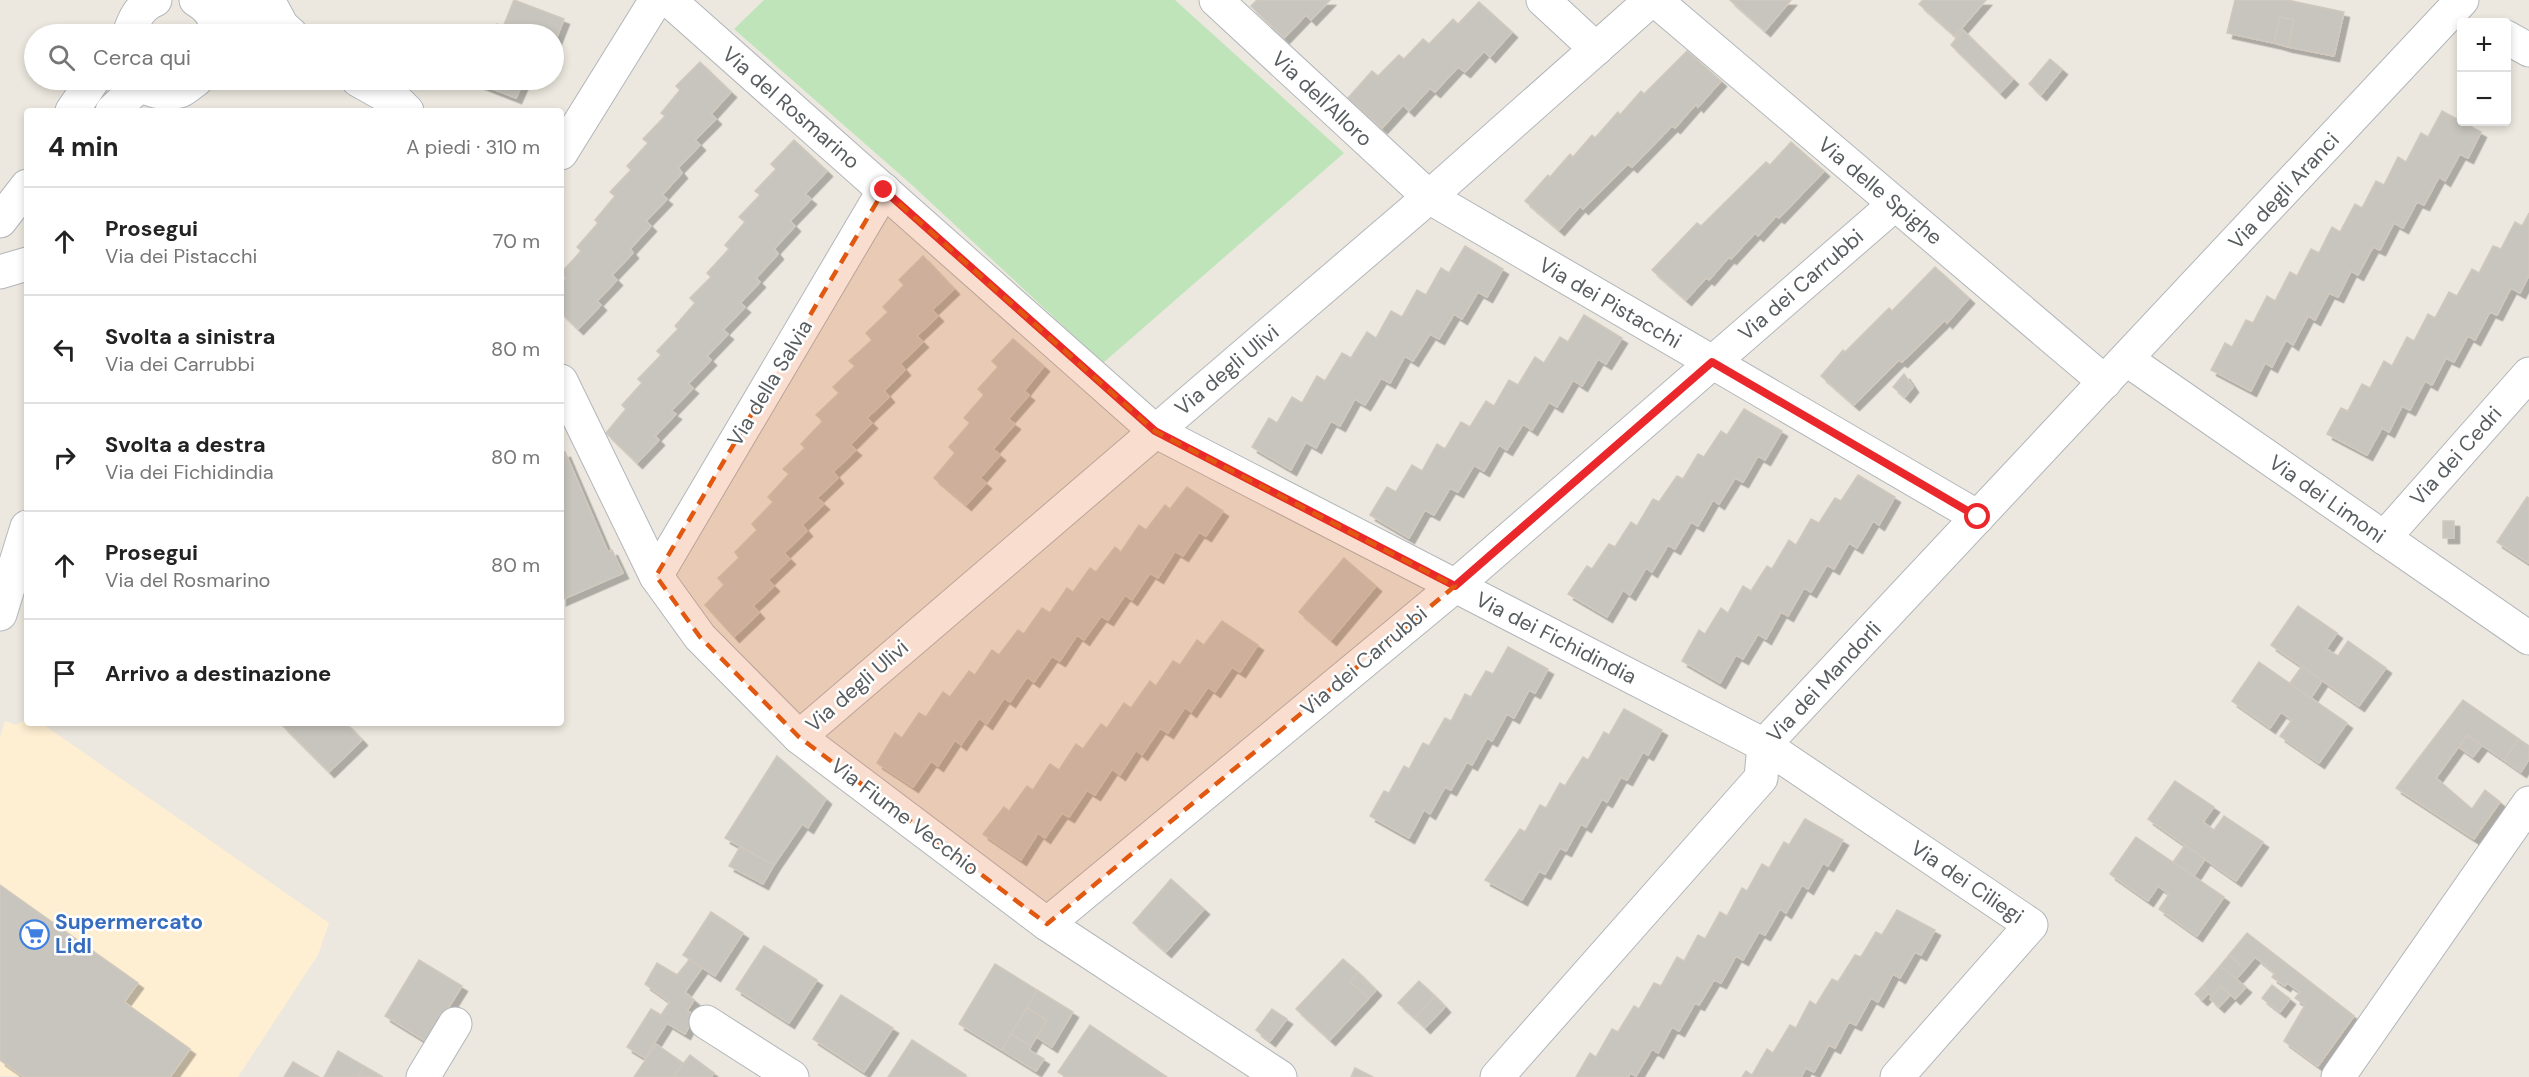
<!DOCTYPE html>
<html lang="it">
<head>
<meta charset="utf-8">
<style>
  :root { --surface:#fff; --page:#f2f2f2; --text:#222; --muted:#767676; --line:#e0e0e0 }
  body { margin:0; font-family:"DM Sans",sans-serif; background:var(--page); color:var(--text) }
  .controls { position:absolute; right:18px; top:18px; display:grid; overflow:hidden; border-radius:6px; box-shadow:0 3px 9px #0003 }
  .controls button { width:54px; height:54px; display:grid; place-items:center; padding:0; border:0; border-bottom:2px solid var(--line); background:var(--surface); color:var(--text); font:30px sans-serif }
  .stop { position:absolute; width:18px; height:18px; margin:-14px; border:4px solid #ea272b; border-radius:50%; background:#fff }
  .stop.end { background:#ea272b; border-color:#fff; box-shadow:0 2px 6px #0008 }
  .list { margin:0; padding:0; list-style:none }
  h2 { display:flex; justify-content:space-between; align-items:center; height:78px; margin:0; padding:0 24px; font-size:26px }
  h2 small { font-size:20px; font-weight:400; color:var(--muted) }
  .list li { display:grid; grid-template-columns:39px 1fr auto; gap:18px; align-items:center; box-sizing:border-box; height:108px; padding:0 24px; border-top:2px solid var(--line) }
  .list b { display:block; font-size:22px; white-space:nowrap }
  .list p { margin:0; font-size:20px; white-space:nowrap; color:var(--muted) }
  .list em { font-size:20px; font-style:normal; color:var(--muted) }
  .icon { flex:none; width:33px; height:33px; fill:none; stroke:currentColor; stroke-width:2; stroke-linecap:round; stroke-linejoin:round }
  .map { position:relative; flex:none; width:2529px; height:1077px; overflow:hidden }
  .search { position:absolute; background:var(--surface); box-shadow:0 3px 9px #0003; left:24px; top:24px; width:540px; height:66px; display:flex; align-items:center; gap:15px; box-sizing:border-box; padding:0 21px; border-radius:33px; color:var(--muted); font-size:22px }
  .panel { position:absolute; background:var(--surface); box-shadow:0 3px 9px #0003; left:24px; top:108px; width:540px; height:618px; border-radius:6px }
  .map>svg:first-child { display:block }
  .commercial { fill:#feefd2 }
  .green { fill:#bfe4ba }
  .building { fill:#c8c5be; stroke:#d0c8bd; stroke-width:1.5; filter:url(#shadow) }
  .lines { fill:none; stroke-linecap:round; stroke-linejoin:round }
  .minor-casing { stroke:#b2b6ba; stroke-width:35 }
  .secondary-casing { stroke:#b3b8bd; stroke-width:35 }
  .minor { stroke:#fff; stroke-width:33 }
  .secondary { stroke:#fff; stroke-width:33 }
  .route { stroke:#ea272b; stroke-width:8 }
  .marked { fill:#e15910; fill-opacity:0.2; stroke:#e15910; stroke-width:4.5; stroke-dasharray:12 8; stroke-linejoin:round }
  .labels { text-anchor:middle; stroke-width:5; stroke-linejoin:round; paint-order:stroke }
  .street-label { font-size:21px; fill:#585d60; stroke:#fff }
  .shop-label { font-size:21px; font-weight:bold; fill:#366cbe; stroke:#fff; text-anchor:start }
</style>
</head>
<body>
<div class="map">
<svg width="2529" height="1077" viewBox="0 0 2529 1077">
  <defs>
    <filter id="shadow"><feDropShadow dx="5.5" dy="5.5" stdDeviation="0" flood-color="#0004"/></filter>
  </defs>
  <rect width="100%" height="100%" fill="#ece8df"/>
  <path class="commercial" d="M27 719V723H41L329 923 318 955 238 1077 0 1076V737L5 721 16 725Z"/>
  <path class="green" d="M764 0H1175L1344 153 1103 363 912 185 734 29Z"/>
  <g class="building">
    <path d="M514 0 564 19 554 44V34H522L503 27Z"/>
    <path d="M1257 0H1330L1311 20 1306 15 1284 38 1251 6Z"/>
    <path d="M1730 0H1791L1765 31Z"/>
    <path d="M1923 0H1986L1955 36 1919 4Z"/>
    <path d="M2235 0H2287L2344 12 2334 56 2288 47 2294 20 2280 17 2274 43 2227 33Z"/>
    <path d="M1479 2 1512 32 1490 57 1484 51 1465 72 1458 67 1435 92 1430 88 1409 111 1403 105 1382 128 1348 98 1372 71 1378 76 1399 55 1404 59 1423 39 1429 44 1453 19 1458 24Z"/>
    <path d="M2280 17 2294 20 2288 47 2274 43Z"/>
    <path d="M497 24 503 27 522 34H493Z"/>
    <path d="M1963 30 2013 79 2000 93 1951 45Z"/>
    <path d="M1687 51 1721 81 1698 107 1696 104 1675 128 1672 126 1632 167 1628 164 1583 209 1580 206 1559 230 1525 201 1548 175 1550 177 1570 154 1573 157 1592 135 1595 138 1618 112 1620 115 1641 91 1644 94Z"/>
    <path d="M2050 59 2062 69 2041 95 2029 84Z"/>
    <path d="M700 62 731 92 711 114 716 119 695 140 700 145 678 168 682 173 662 195 667 199 646 221 651 226 630 249 633 253 612 275 617 280 597 301 601 305 578 329 561 313V283L566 278 561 273 581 251 577 247 598 223 595 220 615 196 610 192 631 170 627 166 648 143 643 139 665 116 661 113 680 90 676 86Z"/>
    <path d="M470 80H524L516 98Z"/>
    <path d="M2442 111 2481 132 2468 158 2460 154 2445 181 2439 177 2424 205 2417 202 2403 228 2394 223 2380 250 2373 247 2358 275 2351 271 2338 297 2329 293 2315 320 2308 316 2293 345 2286 340 2272 367 2265 363 2251 391 2211 370 2225 343 2232 347 2246 320 2253 323 2267 296 2275 301 2290 272 2297 276 2311 249 2319 253 2332 227 2340 232 2355 204 2362 208 2376 181 2384 185 2398 157 2406 162 2421 133 2428 137Z"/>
    <path d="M794 140 827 171 805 194 811 199 790 221 795 226 774 249 778 254 756 278 760 282 740 303 745 307 723 330 728 334 707 356 711 360 688 384 693 388 671 411 676 414 655 436 659 440 637 463 606 433 626 409 622 405 642 383 638 379 661 355 657 351 678 329 675 326 695 303 690 298 711 277 707 273 729 249 725 245 745 222 739 217 760 195 755 191 776 169 771 164Z"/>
    <path d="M1791 142 1824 171 1779 218 1776 216 1758 236 1755 233 1731 259 1729 257 1709 280 1706 278 1686 300 1652 270 1697 223 1701 226 1766 162 1770 165Z"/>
    <path d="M2529 213V275L2520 293 2511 288 2497 315 2490 312 2475 340 2468 336 2454 362 2446 358 2432 385 2425 381 2410 410 2402 406 2389 432 2382 428 2367 455 2327 434 2341 408 2348 411 2362 384 2370 388 2384 361 2392 366 2407 337 2414 341 2428 314 2435 318 2449 292 2457 296 2472 269 2479 273 2493 246 2501 249 2515 222 2522 226Z"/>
    <path d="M1465 246 1503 269 1487 297 1478 292 1462 319 1454 314 1439 339 1430 334 1413 361 1405 356 1390 383 1381 378 1365 405 1355 399 1340 426 1331 421 1316 448 1306 442 1291 470 1252 447 1269 418 1277 423 1292 397 1302 403 1317 376 1325 381 1342 353 1351 358 1367 332 1376 338 1391 311 1402 317 1417 290 1426 295 1441 268 1449 273Z"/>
    <path d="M923 256 954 289 932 310 938 316 917 336 923 342 900 364 905 370 884 391 889 397 867 418 872 423 850 445 856 450 833 472 838 478 817 498 824 504 802 525 807 531 784 553 790 559 768 580 774 586 753 606 759 613 734 637 705 605 724 585 718 578 739 558 735 552 757 530 752 524 773 502 768 497 789 474 783 469 805 448 801 444 823 421 816 415 839 393 833 387 855 366 849 361 872 340 866 333 888 312 883 307 904 285 899 280Z"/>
    <path d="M1935 267 1969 298 1947 323 1945 320 1902 362 1899 360 1854 405 1821 376 1843 350 1845 352 1889 308 1892 311Z"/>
    <path d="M1584 315 1622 338 1606 364 1598 359 1582 386 1573 380 1557 407 1549 402 1532 430 1523 424 1507 450 1499 445 1484 471 1474 465 1458 492 1450 488 1434 515 1425 510 1409 538 1370 515 1387 487 1396 492 1412 465 1422 471 1437 444 1445 449 1461 422 1470 427 1486 401 1494 406 1509 380 1518 385 1535 357 1544 363 1560 337 1568 342Z"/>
    <path d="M1013 339 1044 366 1024 391 1029 395 1008 419 1015 424 993 449 1000 455 980 478 986 483 966 505 934 478 955 453 949 447 970 423 964 418 984 395 978 389 998 367 992 361Z"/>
    <path d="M1904 374 1913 387 1905 397 1893 387Z"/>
    <path d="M1744 409 1782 431 1765 460 1758 456 1743 482 1735 478 1719 504 1713 500 1698 526 1691 522 1675 549 1668 545 1652 572 1646 568 1630 595 1623 590 1607 617 1568 594 1587 566 1592 569 1609 544 1615 547 1631 522 1637 526 1653 499 1659 502 1677 476 1683 479 1698 454 1704 457 1721 431 1727 435Z"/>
    <path d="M565 452 608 552 612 550 623 573 561 600V453Z"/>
    <path d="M1858 475 1895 497 1879 525 1873 521 1857 548 1849 543 1834 569 1827 565 1811 592 1804 588 1788 616 1781 612 1766 639 1758 634 1743 659 1736 655 1720 683 1682 661 1699 630 1705 634 1721 608 1728 613 1743 586 1751 591 1767 566 1772 569 1789 540 1796 545 1811 519 1819 523 1835 498 1841 501Z"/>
    <path d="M1187 487 1223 511 1206 536 1199 532 1183 556 1175 551 1158 578 1150 573 1132 600 1125 595 1108 620 1101 616 1084 640 1077 635 1060 661 1052 656 1034 682 1027 677 1010 702 1004 698 987 724 979 718 961 745 955 740 938 766 931 761 913 787 877 763 895 733 902 738 919 713 926 717 943 692 950 697 969 671 975 675 992 650 999 655 1018 630 1024 634 1042 608 1050 613 1067 588 1073 592 1090 568 1096 572 1115 547 1121 552 1139 525 1146 530 1165 505 1170 509Z"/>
    <path d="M2527 497 2529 498V563L2497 542Z"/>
    <rect x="2443" y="521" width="11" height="17"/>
    <path d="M1344 558 1376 586 1331 640 1299 612Z"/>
    <path d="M2298 606 2337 633 2326 649 2338 656 2348 641 2386 668 2359 706 2271 645Z"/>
    <path d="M1222 621 1258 645 1240 672 1232 667 1215 692 1208 687 1191 712 1185 707 1168 733 1160 728 1142 755 1136 750 1120 775 1112 769 1095 795 1087 790 1069 817 1062 813 1045 838 1038 833 1021 860 983 834 1004 807 1009 811 1027 786 1033 790 1050 764 1059 770 1076 744 1083 749 1101 724 1107 728 1124 703 1131 708 1150 681 1156 686 1173 661 1180 665 1197 640 1204 645Z"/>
    <path d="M1508 647 1548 669 1535 693 1529 690 1514 718 1507 714 1492 741 1487 738 1472 765 1467 762 1451 790 1445 787 1430 814 1424 810 1409 838 1370 816 1384 791 1389 793 1404 766 1409 769 1423 743 1429 746 1445 718 1451 721 1465 694 1471 697 1486 671 1493 674Z"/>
    <path d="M2259 662 2347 723 2319 763 2280 736 2292 720 2281 712 2270 728 2232 701Z"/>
    <path d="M2302 666 2322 681 2311 698 2290 683Z"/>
    <path d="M2463 700 2519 739 2504 760 2467 735 2436 778 2472 809 2485 790 2500 802 2474 839 2396 788Z"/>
    <path d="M1624 709 1662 730 1648 755 1643 752 1627 780 1621 777 1607 802 1602 799 1586 827 1581 824 1566 851 1560 848 1545 874 1539 871 1522 900 1485 880 1520 829 1525 832 1540 805 1546 808 1560 783 1565 786 1583 757 1588 760 1604 732 1609 735Z"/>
    <path d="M286 723H346L362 740 329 772 283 726Z"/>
    <path d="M2467 735 2482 745 2473 757 2459 747Z"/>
    <path d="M2519 739 2529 746V759L2521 772 2504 760Z"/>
    <path d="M777 756 826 799 808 828 802 824 774 865 725 838Z"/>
    <path d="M2175 781 2214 807 2203 822 2214 830 2224 816 2263 842 2236 881 2148 819Z"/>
    <path d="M1805 819 1843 840 1828 866 1823 863 1808 889 1802 885 1786 913 1780 909 1765 935 1759 932 1743 960 1736 956 1721 983 1714 980 1699 1005 1695 1003 1679 1031 1672 1027 1658 1053 1652 1049 1636 1076 1630 1073 1628 1077H1576L1590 1053 1596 1057 1612 1029 1618 1032 1634 1006 1639 1009 1654 983 1661 986 1677 957 1684 961 1698 935 1705 939 1720 912 1727 916 1742 888 1747 891 1762 864 1769 868 1784 842 1789 845Z"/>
    <path d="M2136 837 2224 897 2197 936 2159 909 2169 894 2158 886 2148 901 2110 874Z"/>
    <path d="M2185 845 2205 859 2194 876 2173 862Z"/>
    <path d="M740 847 774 865 763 884 729 866Z"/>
    <path d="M1171 879 1204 909 1166 952 1133 923Z"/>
    <path d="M0 885 138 983 124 1002 190 1049 170 1077H24L0 1060Z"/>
    <path d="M1897 910 1935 930 1921 955 1915 952 1900 978 1893 974 1878 1002 1871 998 1856 1025 1849 1022 1835 1048 1829 1045 1814 1072 1806 1068 1801 1077H1742L1746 1071 1752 1075 1767 1049 1773 1053 1790 1025 1796 1028 1810 1001 1816 1005 1832 979 1838 982 1855 955 1861 957 1876 932 1882 935Z"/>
    <path d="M711 912 743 933 715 976 683 955Z"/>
    <path d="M2247 933 2354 1016 2318 1066 2284 1041 2305 1005 2295 998 2300 992 2287 983 2285 986 2272 977 2275 973 2255 957 2245 969 2229 955Z"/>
    <path d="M764 946 817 980 789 1023 736 989Z"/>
    <path d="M2229 955 2245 969 2236 979 2220 966Z"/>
    <path d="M690 959 702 968 685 992 694 1000 687 1011 695 1015 685 1034 667 1023 645 1058 627 1047 651 1009 661 1015 670 1002 645 984 657 963 677 975Z"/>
    <path d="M1343 959 1358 972 1350 982 1369 998 1330 1040 1296 1009Z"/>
    <path d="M419 960 462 986 427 1042 385 1016Z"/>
    <path d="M995 964 1037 990 1002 1050 959 1024Z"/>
    <path d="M2220 966 2246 987 2235 999 2221 986 2212 997 2202 987Z"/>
    <path d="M1358 972 1376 990 1369 998 1350 982Z"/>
    <path d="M1419 981 1435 996 1415 1018 1398 1003Z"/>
    <path d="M2272 985 2290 999 2280 1012 2262 998Z"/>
    <path d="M2221 986 2230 995 2219 1007 2210 999Z"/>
    <path d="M2202 987 2209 993 2202 1000 2195 994Z"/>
    <path d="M1037 990 1073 1012 1052 1047 1037 1037 1047 1020 1027 1008Z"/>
    <path d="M841 995 893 1028 864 1072 813 1039Z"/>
    <path d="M1435 996 1445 1007 1425 1028 1415 1018Z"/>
    <path d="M1027 1008 1047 1020 1031 1046 1011 1034Z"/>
    <path d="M1272 1009 1287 1019 1270 1041 1256 1030Z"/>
    <path d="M1090 1025 1167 1077H1066L1058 1072Z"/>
    <path d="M1011 1034 1031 1046 1029 1050 1044 1059 1036 1071 1002 1050Z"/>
    <path d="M912 1040 966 1075 965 1077H888Z"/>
    <path d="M656 1044 683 1063 673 1077H634Z"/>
    <path d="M338 1051 364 1066 358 1076 360 1077H324Z"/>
    <path d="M690 1055 714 1073 711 1077H673Z"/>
    <path d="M293 1062 319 1077H284Z"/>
    <path d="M364 1066 383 1077 358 1076Z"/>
    <path d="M1355 1068 1373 1077H1351Z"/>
  </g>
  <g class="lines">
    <defs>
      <g id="minor">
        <path d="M268 0 282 26 291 34"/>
        <path d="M669 0 1155 431 1764 745 2031 925 1897 1077"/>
        <path d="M1216 0 1429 197 1978 517"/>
        <path d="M1543 0 1596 49"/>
        <path d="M1655 0 2105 382"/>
        <path d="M212 7 276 34"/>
        <path d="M2506 37 2529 50"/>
        <path d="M358 80 399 103 407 111"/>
        <path d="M72 111 93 80"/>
        <path d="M112 111 140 85"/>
        <path d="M561 153 656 0"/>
        <path d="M0 221 27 186"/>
        <path d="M0 272 27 264"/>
        <path d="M2126 359 2529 638"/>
        <path d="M561 381 656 576 700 637 799 737 1047 924 1280 1077"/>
        <path d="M2384 538 2529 374"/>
        <path d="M656 576 884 190"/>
        <path d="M799 737 1429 197 1651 0"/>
        <path d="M1047 924 1455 586 1895 204"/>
        <path d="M706 1022 792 1077"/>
        <path d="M423 1077 455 1024"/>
        <path d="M1497 1077 1761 778 1764 745 2462 0"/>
        <path d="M2338 1077 2529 803"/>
      </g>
      <g id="secondary">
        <path d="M196 0C210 8 217 19 216 34"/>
        <path d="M129 34C134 19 140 6 155 0"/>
        <path d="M228 34 249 0"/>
        <path d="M136 80C144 91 166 95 180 91 185 89 191 83 196 80"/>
        <path d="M0 614 27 527"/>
      </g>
    </defs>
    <use href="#minor" class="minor-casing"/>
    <use href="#secondary" class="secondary-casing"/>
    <use href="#minor" class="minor"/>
    <use href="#secondary" class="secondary"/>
  </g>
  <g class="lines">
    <path class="route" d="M884 190 1155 431 1455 586 1712 362 1978 517"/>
  </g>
  <path class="marked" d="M884 190 1155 431 1455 586 1047 924 799 737 700 637 656 576Z"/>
  <defs>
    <symbol id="supermarket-ring" viewBox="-11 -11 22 22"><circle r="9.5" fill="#fff" stroke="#3f7fe0" stroke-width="1.5"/><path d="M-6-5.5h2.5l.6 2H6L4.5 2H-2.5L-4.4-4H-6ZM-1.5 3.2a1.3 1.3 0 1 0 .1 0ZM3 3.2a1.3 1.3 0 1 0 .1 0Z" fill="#3f7fe0"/></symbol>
  </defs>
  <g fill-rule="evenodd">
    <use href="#supermarket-ring" x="18" y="918" width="33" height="33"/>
  </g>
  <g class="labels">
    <g class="street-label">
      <text transform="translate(1322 99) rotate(43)" y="7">Via dell'Alloro</text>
      <text transform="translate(791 108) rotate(41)" y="7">Via del Rosmarino</text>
      <text transform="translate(1880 191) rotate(40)" y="7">Via delle Spighe</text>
      <text transform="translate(2284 191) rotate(-47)" y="7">Via degli Aranci</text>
      <text transform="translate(1801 285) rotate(-41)" y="7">Via dei Carrubbi</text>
      <text transform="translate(1610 303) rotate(30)" y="7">Via dei Pistacchi</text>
      <text transform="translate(1227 370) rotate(-40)" y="7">Via degli Ulivi</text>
      <text transform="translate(770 383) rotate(-59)" y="7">Via della Salvia</text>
      <text transform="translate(2456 456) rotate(-48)" y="7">Via dei Cedri</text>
      <text transform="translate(2327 499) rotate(35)" y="7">Via dei Limoni</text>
      <text transform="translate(1556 638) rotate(27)" y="7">Via dei Fichidindia</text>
      <text transform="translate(1364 661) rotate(-40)" y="7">Via dei Carrubbi</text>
      <text transform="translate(1824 682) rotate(-47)" y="7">Via dei Mandorli</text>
      <text transform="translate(857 686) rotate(-41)" y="7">Via degli Ulivi</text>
      <text transform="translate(905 817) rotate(37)" y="7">Via Fiume Vecchio</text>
      <text transform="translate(1967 882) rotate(34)" y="7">Via dei Ciliegi</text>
    </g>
    <g class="shop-label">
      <text x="55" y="929">Supermercato<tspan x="55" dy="24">Lidl</tspan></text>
    </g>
  </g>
</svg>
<div class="controls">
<button>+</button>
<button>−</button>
</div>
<div class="stop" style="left:1978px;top:517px"></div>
<div class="stop end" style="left:884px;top:190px"></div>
<div class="search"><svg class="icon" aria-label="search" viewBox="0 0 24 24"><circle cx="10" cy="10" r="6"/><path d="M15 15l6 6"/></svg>Cerca qui</div>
<section class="panel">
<h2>4 min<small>A piedi · 310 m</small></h2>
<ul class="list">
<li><svg class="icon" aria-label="ahead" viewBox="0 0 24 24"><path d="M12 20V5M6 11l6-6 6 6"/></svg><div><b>Prosegui</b><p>Via dei Pistacchi</p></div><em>70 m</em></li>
<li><svg class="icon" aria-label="left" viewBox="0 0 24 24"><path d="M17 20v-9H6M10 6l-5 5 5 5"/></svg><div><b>Svolta a sinistra</b><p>Via dei Carrubbi</p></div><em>80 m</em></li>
<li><svg class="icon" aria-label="right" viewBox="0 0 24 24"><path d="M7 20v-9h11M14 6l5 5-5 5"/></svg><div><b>Svolta a destra</b><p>Via dei Fichidindia</p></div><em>80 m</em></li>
<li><svg class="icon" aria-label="ahead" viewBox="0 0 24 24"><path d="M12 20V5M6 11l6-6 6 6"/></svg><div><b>Prosegui</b><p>Via del Rosmarino</p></div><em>80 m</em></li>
<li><svg class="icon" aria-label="arrive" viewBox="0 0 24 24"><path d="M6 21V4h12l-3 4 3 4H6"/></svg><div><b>Arrivo a destinazione</b></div></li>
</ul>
</section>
</div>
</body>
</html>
